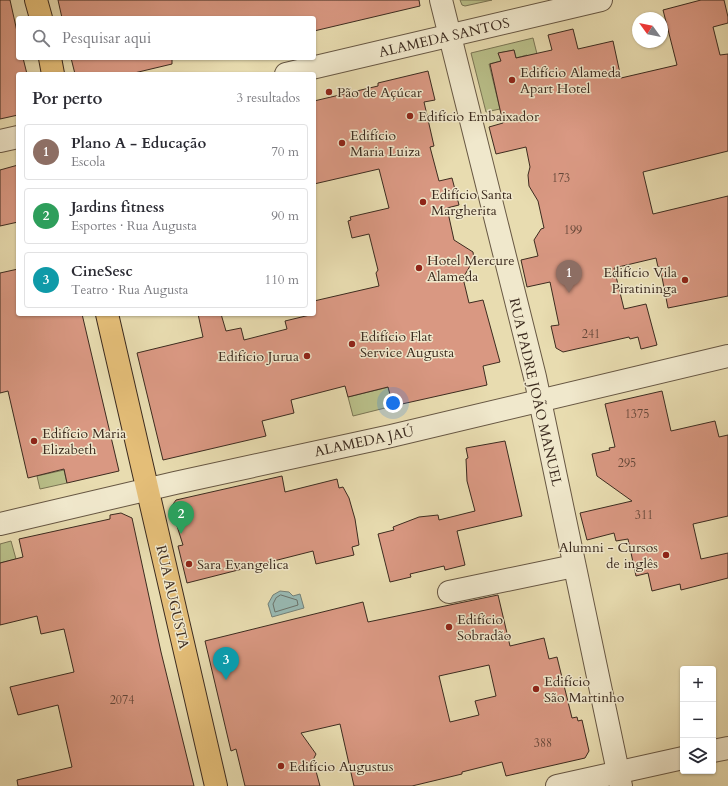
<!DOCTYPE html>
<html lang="pt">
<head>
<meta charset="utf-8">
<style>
  :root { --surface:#fff; --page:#f7f7f7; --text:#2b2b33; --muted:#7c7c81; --line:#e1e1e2; --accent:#2563eb }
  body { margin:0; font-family:Cardo,serif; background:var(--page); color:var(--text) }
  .controls { position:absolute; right:12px; bottom:12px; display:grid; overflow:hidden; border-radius:4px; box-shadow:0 1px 3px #0004 }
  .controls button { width:36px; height:36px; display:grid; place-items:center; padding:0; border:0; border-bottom:1px solid var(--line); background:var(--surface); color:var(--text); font:20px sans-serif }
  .compass { position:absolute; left:632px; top:12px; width:36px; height:36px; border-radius:50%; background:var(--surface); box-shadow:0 1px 3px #0004; rotate:303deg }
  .you { position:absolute; left:393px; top:403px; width:14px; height:14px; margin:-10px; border:3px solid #fff; border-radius:50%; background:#1a73e8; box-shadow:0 0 0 6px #1a73e833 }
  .badge { display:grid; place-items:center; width:26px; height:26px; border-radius:50%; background:var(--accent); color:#fff; font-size:13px; font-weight:700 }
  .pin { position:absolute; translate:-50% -33px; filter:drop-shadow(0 1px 2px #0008) }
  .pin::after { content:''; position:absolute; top:21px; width:14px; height:12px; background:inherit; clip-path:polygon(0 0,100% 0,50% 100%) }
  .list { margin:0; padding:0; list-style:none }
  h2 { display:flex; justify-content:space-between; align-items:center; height:52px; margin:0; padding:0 16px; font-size:17px }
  h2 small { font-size:13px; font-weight:400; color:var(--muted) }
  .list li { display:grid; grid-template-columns:26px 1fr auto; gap:12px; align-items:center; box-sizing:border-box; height:56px; margin:0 8px 8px; padding:0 8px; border:1px solid var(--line); border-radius:4px }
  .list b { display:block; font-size:15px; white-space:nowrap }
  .list p { margin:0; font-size:13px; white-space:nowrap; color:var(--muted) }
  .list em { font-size:13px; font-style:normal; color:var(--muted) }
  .icon { flex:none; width:22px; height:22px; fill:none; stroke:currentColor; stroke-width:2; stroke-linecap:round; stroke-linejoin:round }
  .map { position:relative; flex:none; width:728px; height:786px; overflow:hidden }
  .search { position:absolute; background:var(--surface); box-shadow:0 1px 3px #0004; left:16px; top:16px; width:300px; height:44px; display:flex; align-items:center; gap:10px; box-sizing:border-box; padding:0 14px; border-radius:4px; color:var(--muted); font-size:15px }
  .panel { position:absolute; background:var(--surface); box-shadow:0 1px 3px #0004; left:16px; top:72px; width:300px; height:244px; border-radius:4px }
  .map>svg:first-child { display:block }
  .green { fill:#b9bf89; stroke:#7a7554 }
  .water { fill:#99bab4; stroke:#748178 }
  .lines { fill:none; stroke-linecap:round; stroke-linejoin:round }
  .shore { stroke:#6a726a; stroke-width:1 }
  .building { fill:#d99882; stroke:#3c2b1f; fill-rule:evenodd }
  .minor-casing { stroke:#675743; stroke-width:24 }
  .major-casing { stroke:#3c2b1f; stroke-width:24 }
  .minor { stroke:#f0e8cc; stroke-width:22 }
  .major { stroke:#e4be78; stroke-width:22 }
  .poi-dot { fill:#8f2418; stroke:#f0e8cc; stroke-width:1.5 }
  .labels { text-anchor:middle; stroke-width:3; stroke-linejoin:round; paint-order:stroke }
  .number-label { font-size:12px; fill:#634638 }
  .street-label { font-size:14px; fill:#3c2b1f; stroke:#f0e8cc }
  .poi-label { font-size:14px; fill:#3c2b1f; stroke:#f0e8cc; text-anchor:start }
</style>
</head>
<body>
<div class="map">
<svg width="728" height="786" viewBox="0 0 728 786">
  <rect width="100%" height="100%" fill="#e8dcb0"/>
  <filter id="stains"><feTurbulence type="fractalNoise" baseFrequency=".005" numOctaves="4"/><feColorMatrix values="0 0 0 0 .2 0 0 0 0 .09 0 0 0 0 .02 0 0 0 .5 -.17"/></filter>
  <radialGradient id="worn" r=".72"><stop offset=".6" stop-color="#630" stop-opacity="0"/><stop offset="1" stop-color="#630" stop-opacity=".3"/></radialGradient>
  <g class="green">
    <path d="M460 0H492L465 6 462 5Z"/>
    <path d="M533 38 539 62 530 64 527 55 516 58 514 50 499 53 501 61 489 64 500 109 486 112 471 53Z"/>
    <path d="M389 387 393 406 353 416 348 397Z"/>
    <path d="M64 470 67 483 40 489 37 476Z"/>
    <path d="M11 541 16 559 0 563V544Z"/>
  </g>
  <path class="water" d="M280 591 289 592 293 596 300 594 304 608 272 617 268 604 273 595Z"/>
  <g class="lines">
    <path class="shore" d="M281 595 297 600 298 605 275 612 273 604 276 598Z"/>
  </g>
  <g class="building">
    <path d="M0 0H10L18 36V58H23L27 74H18V115L0 119Z"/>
    <path d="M58 0H419L420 6 314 31V18H62Z"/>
    <path d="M701 0H724L728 17V23L713 27 720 55 728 54V151L643 172 653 214 728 196V296L668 308 660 267H658L656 258 614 268 624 309 646 304 657 345 641 349 638 337 630 339 629 337 563 352 556 348 551 326 559 325 550 282 527 287 521 260 538 256 534 240 541 229 544 228 538 201 529 186 528 175 530 167 526 147 496 154 489 127 503 123 490 64 501 61 498 53 514 50 516 58 552 50 548 35 573 29 578 49 613 41 621 78 677 65 663 10Z"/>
    <path d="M71 58H172V64L130 74H75Z"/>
    <path d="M428 71 435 100 424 102 434 146 430 147 439 181 452 178 459 205 447 208 454 240 473 252 474 259 463 278 469 303 483 300 500 362 483 366 487 385 393 406 388 387 348 397 345 386 291 400 294 413 262 421 266 436 163 460 137 353 203 337 198 314H221L226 331 241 328 244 340 287 329 285 321 314 314V301L379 286 376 273 378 270 369 234 352 238 348 221 351 220 350 217 389 208 379 169 314 184V101L378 86V83Z"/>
    <path d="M18 165V222L0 226V170Z"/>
    <path d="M18 269V314H82L119 471 67 483 64 469 28 478 8 391 0 393V273Z"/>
    <path d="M662 391 671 431 715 421 719 437 728 435V516L693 524 701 559 728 553V578L681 590 680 584 652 591 648 573 636 576 628 539 616 541 614 533 587 540 580 513 632 501 597 476 592 454 610 450 609 448 615 447 605 404Z"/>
    <path d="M505 441 522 516 457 531 465 565 445 570 444 566 410 574 411 577 390 582 378 534 394 530 393 527 419 517 438 515 439 520 475 511 467 481 466 459 468 458 466 448Z"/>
    <path d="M282 476 285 492 337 479 339 488 343 487 349 498 355 519 359 545 352 547 354 555 316 564 313 551 187 583 178 546 183 545 171 507 176 500Z"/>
    <path d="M121 513 132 518 161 652 194 786H18L17 780 72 767 58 705 18 715 10 687 74 672 64 629 41 634 37 616 0 625V563L23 557 19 539 110 519V515Z"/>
    <path d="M498 595 510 646 544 638 549 659 557 657 572 718 577 717 578 721 582 720 589 751 585 758 506 776 502 762 462 772V774L412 786H354L340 724 301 733 316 754 313 760 320 786H245L236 749 231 751 205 641 363 602 368 622ZM489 665 496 696 475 701 479 715 450 722 439 676Z"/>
  </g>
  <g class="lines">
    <defs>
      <g id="minor">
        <path d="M441 0 535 377 621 786"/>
        <path d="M286 74 601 0"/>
        <path d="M0 141 18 137"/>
        <path d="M0 524 175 483 391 436 728 356"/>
        <path d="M449 592 574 566"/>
        <path d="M713 751 728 748"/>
        <path d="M557 786 683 758"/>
      </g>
      <g id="major">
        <path d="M36 0 41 18"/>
        <path d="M50 58 53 74"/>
        <path d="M107 314 216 786"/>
      </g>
    </defs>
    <use href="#minor" class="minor-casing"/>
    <use href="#major" class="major-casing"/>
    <use href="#minor" class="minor"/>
    <use href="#major" class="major"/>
  </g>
  <g class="poi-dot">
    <circle cx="512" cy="80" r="4"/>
    <circle cx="329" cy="92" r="4"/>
    <circle cx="410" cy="116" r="4"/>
    <circle cx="342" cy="143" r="4"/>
    <circle cx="423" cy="202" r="4"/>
    <circle cx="419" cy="268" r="4"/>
    <circle cx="685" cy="280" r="4"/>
    <circle cx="352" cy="344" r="4"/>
    <circle cx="307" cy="356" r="4"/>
    <circle cx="34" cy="441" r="4"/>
    <circle cx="666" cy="555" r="4"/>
    <circle cx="189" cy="564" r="4"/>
    <circle cx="449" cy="627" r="4"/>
    <circle cx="536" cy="689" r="4"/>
    <circle cx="281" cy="766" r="4"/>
  </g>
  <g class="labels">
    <g class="number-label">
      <text x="561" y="182">173</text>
      <text x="573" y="234">199</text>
      <text x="591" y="338">241</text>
      <text x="637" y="418">1375</text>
      <text x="627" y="467">295</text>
      <text x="644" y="519">311</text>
      <text x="122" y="704">2074</text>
      <text x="543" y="747">388</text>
    </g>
    <g class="street-label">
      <text transform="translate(444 37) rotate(-13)" y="5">ALAMEDA SANTOS</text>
      <text transform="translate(536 392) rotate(77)" y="5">RUA PADRE JOÃO MANUEL</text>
      <text transform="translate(364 441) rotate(-12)" y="5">ALAMEDA JAÚ</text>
      <text transform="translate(173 597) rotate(77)" y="5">RUA AUGUSTA</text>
    </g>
    <g class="poi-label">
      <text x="520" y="77">Edifício Alameda<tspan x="520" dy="16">Apart Hotel</tspan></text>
      <text x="337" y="97">Pão de Açúcar</text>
      <text x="418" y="121">Edifício Embaixador</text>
      <text x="350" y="140">Edifício<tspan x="350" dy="16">Maria Luiza</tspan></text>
      <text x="431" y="199">Edifício Santa<tspan x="431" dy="16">Margherita</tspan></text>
      <text x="427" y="265">Hotel Mercure<tspan x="427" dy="16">Alameda</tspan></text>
      <text x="677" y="277" text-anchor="end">Edifício Vila<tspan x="677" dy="16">Piratininga</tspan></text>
      <text x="360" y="341">Edifício Flat<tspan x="360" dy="16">Service Augusta</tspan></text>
      <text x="299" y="361" text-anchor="end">Edifício Jurua</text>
      <text x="42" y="438">Edifício Maria<tspan x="42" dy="16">Elizabeth</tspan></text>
      <text x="658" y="552" text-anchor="end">Alumni - Cursos<tspan x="658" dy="16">de inglês</tspan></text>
      <text x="197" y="569">Sara Evangelica</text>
      <text x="457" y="624">Edifício<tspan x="457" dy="16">Sobradão</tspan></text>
      <text x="544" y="686">Edifício<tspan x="544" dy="16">São Martinho</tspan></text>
      <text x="289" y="771">Edifício Augustus</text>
    </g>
  </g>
  <rect width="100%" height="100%" filter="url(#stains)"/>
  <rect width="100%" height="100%" fill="url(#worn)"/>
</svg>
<div class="controls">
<button>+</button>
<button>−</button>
<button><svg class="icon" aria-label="layers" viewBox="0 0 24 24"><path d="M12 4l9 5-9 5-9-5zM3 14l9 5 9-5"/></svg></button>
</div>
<svg class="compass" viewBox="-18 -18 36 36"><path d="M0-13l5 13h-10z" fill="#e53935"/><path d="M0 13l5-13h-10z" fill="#7c7c81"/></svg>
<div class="you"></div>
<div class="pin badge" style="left:569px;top:293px;background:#8d6e63">1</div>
<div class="pin badge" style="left:181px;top:534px;background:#2e9e5b">2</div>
<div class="pin badge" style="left:226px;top:680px;background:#0f9aa8">3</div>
<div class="search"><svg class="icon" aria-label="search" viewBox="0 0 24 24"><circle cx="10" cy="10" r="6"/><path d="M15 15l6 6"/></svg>Pesquisar aqui</div>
<section class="panel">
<h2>Por perto<small>3 resultados</small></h2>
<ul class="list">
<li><span class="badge" style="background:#8d6e63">1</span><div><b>Plano A - Educação</b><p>Escola</p></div><em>70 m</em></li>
<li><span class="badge" style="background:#2e9e5b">2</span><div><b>Jardins fitness</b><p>Esportes · Rua Augusta</p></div><em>90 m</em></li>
<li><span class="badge" style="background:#0f9aa8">3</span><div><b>CineSesc</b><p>Teatro · Rua Augusta</p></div><em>110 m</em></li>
</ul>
</section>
</div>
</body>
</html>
